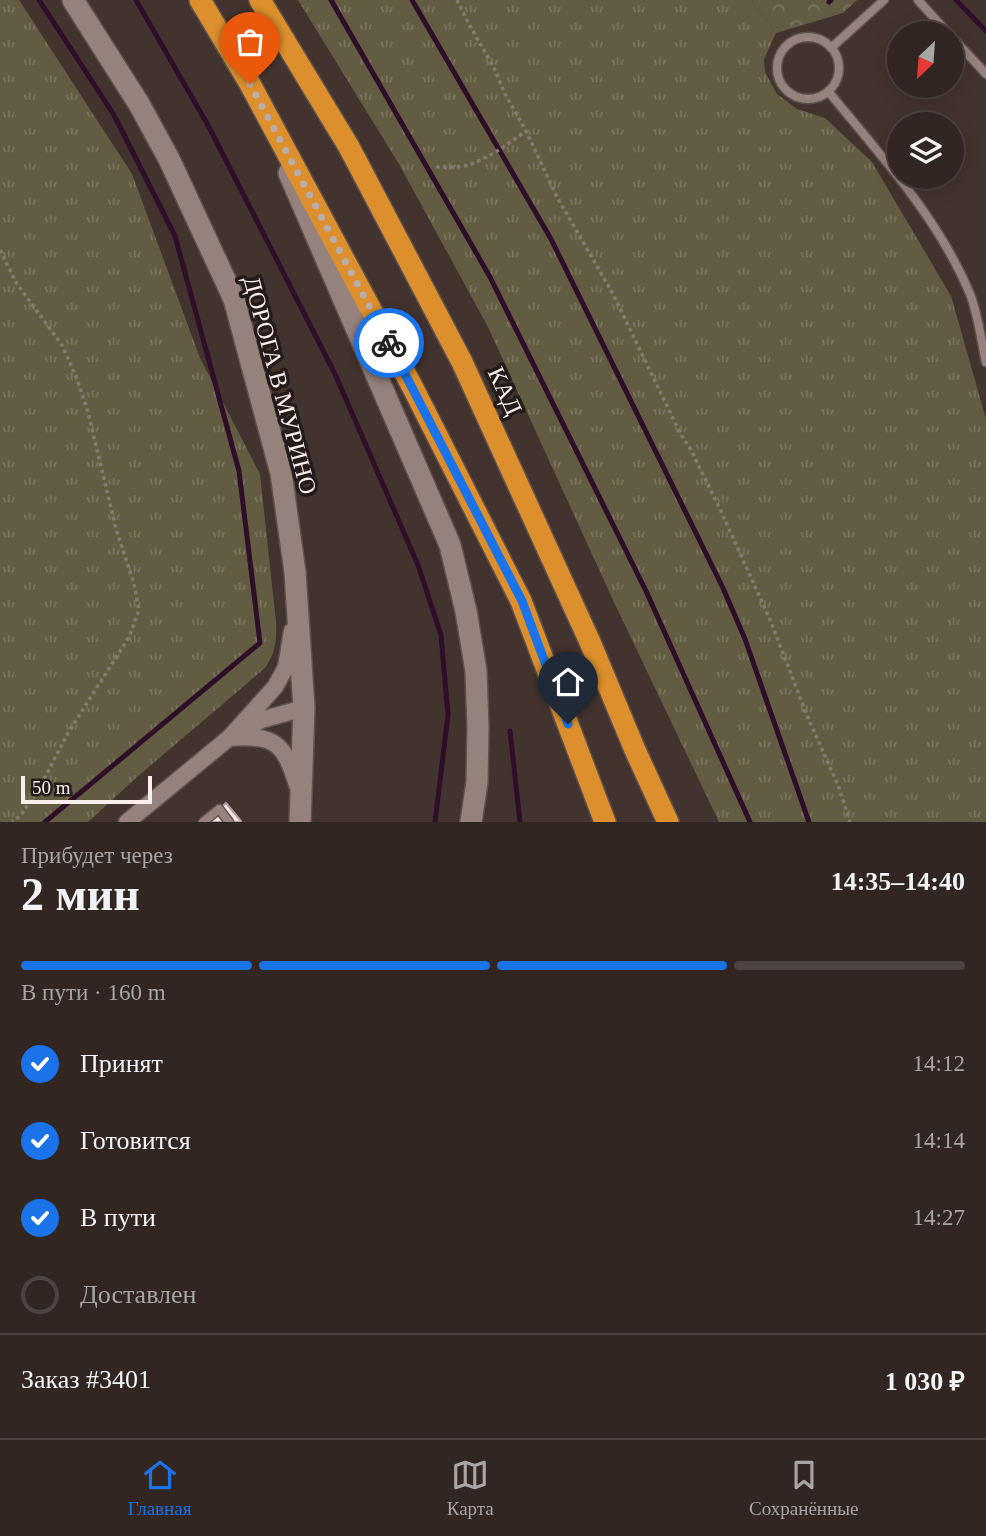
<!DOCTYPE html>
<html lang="ru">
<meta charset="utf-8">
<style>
body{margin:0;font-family:"Times New Roman",serif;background:#3d322f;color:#f1f3f6;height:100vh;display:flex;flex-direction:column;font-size:26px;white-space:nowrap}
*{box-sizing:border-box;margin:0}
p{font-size:23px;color:#a8a5a5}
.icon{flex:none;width:38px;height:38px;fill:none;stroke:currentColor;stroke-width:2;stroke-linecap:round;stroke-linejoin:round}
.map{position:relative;height:822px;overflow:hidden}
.drawer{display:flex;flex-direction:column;background:#322622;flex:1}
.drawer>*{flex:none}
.needle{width:46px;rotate:205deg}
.controls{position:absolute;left:887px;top:21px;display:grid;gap:14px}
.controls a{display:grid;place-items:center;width:77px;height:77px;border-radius:50%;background:#322622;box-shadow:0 4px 18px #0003,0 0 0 2px #4d4340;font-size:35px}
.scale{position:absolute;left:21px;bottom:18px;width:131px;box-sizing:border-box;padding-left:7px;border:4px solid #f9eeeb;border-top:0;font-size:19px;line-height:24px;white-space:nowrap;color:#f9eeeb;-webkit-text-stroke:5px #241c1a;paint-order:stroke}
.pin{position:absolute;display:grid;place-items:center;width:60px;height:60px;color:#fff;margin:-72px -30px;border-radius:50% 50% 50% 0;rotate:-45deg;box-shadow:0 0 7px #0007}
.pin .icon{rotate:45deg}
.courier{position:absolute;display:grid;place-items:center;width:70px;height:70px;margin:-35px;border:5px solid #1a73e8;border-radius:50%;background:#fff;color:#222;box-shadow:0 2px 9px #0007}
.summary em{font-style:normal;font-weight:600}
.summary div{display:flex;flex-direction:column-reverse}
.summary{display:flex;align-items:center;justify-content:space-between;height:119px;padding:0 21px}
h1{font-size:46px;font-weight:600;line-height:52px}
.bar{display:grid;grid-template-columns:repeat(4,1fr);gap:10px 7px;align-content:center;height:84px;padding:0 21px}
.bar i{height:9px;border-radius:5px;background:#4d4340}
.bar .current{background:#1a73e8}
.bar p{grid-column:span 4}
.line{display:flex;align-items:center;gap:18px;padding:0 21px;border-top:2px solid #4d4340}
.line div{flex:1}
ol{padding:0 21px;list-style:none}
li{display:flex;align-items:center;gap:21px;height:77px}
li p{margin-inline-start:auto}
li .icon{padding:7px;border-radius:50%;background:#1a73e8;color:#fff;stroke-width:4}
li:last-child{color:#a8a5a5}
li i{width:38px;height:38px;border:4px solid #4d4340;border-radius:50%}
.tabs{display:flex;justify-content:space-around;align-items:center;height:98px;border-top:2px solid #4d4340;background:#322622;font-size:19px;color:#a8a5a5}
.tabs a{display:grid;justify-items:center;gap:4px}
.tabs .current{color:#1a73e8}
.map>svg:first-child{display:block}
.grass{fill:url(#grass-tufts)}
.forest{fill:url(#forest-crowns)}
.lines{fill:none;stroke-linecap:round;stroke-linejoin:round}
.stream{stroke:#2f0e2a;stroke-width:5}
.building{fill:#f8e2e6;stroke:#ae9ea1;stroke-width:2}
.lane-casing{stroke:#5f514d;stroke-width:11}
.street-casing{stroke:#5f514d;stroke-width:19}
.secondary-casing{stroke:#5f514d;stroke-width:24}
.highway-casing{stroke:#5f514d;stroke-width:24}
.path{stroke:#877974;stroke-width:3.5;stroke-dasharray:3.5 3.5;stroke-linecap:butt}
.lane{stroke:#96827d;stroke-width:8}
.street{stroke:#96827d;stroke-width:16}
.secondary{stroke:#96827d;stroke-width:21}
.highway{stroke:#dc8f2c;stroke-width:21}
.done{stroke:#b9ada9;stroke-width:7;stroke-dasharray:0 12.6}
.route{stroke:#1a73e8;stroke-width:9}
.labels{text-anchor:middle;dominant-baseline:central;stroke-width:7;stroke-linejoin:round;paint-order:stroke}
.street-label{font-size:24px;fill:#f9eeeb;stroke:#241c1a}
</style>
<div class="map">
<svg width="986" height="822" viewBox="0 0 986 822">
<defs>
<pattern id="grass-tufts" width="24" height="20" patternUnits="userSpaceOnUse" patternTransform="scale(1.75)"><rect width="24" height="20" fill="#625d42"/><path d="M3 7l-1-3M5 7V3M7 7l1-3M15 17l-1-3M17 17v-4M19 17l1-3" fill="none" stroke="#79755d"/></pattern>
<pattern id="forest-crowns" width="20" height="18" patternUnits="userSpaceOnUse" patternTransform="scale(1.75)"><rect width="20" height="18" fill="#625d42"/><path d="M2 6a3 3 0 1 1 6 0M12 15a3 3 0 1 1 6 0" fill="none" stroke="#79755d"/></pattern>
</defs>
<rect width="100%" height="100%" fill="#43332e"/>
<!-- grass -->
<path class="grass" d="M0,0H19L132,174L200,358L260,474L276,622C277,640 275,654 265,668L137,777L88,822H0Z
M298,0H753L752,2L776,33L764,59L765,72L777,94L797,109L825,118L872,162L951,296L986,419V822H719L613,600L488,327L399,164Z"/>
<!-- forest -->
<path class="forest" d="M753,0H857L843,13L776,33L752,2Z"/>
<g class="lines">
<!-- stream -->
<path class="stream" d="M39,0L114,115L175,236L239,471L260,643L45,822
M136,0L209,127L335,374L418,565L441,635L448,715L435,822
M331,0L490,277L646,591L750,822
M412,0L551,239L723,588L745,639L809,822
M956,0L986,31
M829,2L831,0
M510,731L520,822"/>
</g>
<!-- building -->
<path class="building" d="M226,803L241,821L240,822H204Z"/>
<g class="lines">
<!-- lane casing -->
<g class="lane-casing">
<path id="lane" d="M918,0L948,33
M952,37L986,74
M777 68a31 31 0 1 1 62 0a31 31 0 1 1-62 0Z
M831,48L884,0
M828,91C880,155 938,217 970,294C978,314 981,340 986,362
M203,822L219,809L229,822"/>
</g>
<!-- street casing -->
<g class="street-casing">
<path id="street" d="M241,732L261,720L304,708
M229,738C275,734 284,743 297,785
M127,822L229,738L275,687L286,667L292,631"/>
</g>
<!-- secondary casing -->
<g class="secondary-casing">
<path id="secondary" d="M73,0L139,104L169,159L234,299L281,473L295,572L304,708L300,822
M289,173L450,545L466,611L476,671L478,728L477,782L471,822"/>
</g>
<!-- highway casing -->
<g class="highway-casing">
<path id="highway" d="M200,0L250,84L413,388L521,601L605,822
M260,0L349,147L462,362L590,642L635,750L668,822"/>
</g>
<!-- path -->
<path class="path" d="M457,0L470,26L494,68L505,94L526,131L557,197L613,294L680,433L691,450L720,509L771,622L808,718L838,785L850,822
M436,167C448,167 460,168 471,164C491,157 509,143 526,131
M0,250L17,284L62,345L77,379L88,412L116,529L134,584L139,610L129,637L68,733L41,785L21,815L12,822"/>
<!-- lane -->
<use href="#lane" class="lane"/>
<!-- street -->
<use href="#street" class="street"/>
<!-- secondary -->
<use href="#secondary" class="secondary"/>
<!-- highway -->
<use href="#highway" class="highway"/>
</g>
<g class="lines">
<!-- done -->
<path class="done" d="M250,84L389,343"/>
<!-- route -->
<path class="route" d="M389,343L522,601L568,724"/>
</g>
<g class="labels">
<!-- street labels -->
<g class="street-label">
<text transform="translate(280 385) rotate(75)">ДОРОГА В МУРИНО</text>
<text transform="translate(505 391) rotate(65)">КАД</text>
</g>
</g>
</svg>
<div class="controls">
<a><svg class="needle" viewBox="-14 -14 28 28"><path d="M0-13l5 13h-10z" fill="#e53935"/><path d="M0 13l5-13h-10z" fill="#a8a5a5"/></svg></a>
<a><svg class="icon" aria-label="layers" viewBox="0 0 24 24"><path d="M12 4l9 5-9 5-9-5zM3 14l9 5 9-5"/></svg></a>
</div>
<div class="scale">50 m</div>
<div class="pin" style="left:250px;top:84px;background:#ea580c"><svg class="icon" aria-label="bag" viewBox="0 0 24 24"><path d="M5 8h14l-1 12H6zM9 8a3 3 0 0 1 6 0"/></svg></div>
<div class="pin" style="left:568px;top:724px;background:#1f2937"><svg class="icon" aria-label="home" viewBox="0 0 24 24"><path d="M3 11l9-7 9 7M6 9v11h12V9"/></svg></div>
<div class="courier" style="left:389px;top:343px"><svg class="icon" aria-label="bike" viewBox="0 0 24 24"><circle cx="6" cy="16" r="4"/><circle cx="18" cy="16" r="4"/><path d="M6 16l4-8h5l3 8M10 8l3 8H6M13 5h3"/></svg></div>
</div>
<section class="drawer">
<div class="summary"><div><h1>2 мин</h1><p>Прибудет через</p></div><em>14:35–14:40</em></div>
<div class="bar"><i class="current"></i><i class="current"></i><i class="current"></i><i></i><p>В пути · 160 m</p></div>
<ol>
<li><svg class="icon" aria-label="check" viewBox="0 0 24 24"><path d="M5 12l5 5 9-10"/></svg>Принят<p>14:12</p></li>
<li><svg class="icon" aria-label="check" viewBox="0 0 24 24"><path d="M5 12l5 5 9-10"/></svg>Готовится<p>14:14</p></li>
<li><svg class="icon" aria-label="check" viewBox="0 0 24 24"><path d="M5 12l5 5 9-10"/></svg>В пути<p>14:27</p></li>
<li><i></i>Доставлен</li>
</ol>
<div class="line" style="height:91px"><div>Заказ #3401</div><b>1 030 ₽</b></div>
</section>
<nav class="tabs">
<a class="current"><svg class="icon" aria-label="home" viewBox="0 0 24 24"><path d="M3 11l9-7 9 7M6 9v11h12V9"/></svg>Главная</a>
<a><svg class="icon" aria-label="map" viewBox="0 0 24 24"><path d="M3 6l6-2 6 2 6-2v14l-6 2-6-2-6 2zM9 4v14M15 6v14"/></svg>Карта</a>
<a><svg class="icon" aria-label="saved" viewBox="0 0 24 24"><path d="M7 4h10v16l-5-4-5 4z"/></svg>Сохранённые</a>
</nav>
